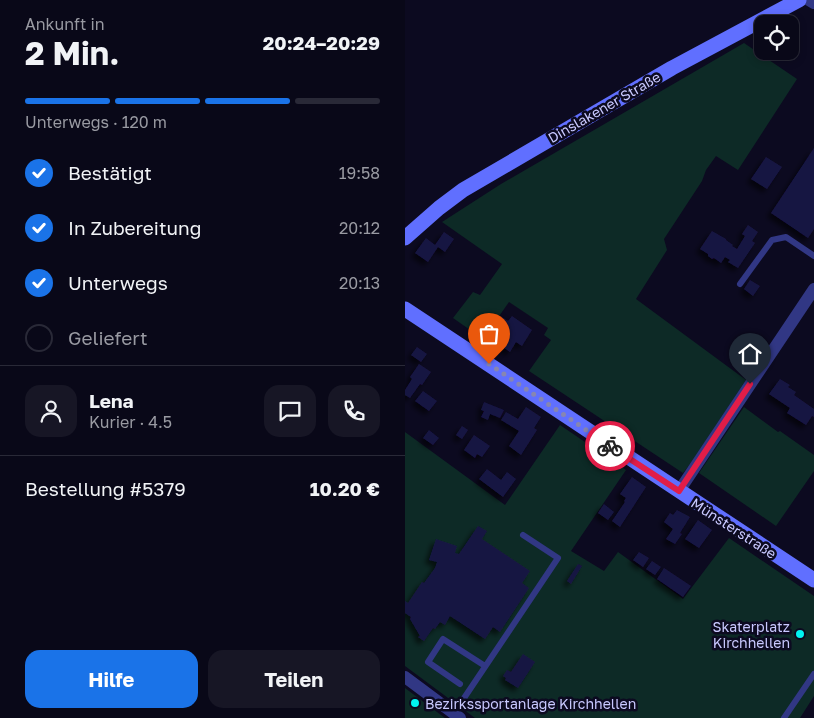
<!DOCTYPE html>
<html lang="de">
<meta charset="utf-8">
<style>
body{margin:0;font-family:"Golos Text",sans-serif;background:#171625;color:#f1f3f6;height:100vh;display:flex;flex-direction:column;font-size:19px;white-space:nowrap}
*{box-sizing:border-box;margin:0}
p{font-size:16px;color:#999aa2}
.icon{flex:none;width:28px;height:28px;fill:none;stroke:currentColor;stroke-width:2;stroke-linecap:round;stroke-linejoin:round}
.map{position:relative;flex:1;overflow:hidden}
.details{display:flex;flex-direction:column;background:#090818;width:405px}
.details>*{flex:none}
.fabs{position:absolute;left:349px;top:15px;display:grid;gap:10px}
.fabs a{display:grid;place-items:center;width:45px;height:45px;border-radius:10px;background:#090818;box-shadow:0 2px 8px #0003,0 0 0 1px #292937;font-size:25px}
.pin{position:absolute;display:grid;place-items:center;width:42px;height:42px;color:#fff;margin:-51px -21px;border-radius:50% 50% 50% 0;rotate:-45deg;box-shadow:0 0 5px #0007}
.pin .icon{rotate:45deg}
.courier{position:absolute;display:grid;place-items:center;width:50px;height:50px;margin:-25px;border:4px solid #e11d48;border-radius:50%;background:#fff;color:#222;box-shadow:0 1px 6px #0007}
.overview em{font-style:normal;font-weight:700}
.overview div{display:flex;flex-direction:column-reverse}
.overview{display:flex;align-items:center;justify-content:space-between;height:85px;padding:0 25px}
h1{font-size:32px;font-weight:700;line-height:38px}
.bar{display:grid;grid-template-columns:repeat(4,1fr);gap:8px 5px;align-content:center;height:60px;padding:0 25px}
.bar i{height:6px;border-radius:4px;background:#292937}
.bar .on{background:#1a73e8}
.bar p{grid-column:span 4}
.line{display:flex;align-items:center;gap:12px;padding:0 25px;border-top:1px solid #292937}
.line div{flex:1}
.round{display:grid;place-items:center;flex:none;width:52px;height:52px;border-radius:15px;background:#171625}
ol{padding:0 25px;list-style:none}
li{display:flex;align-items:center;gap:15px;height:55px}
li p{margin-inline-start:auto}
li .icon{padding:5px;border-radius:50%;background:#1a73e8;color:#fff;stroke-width:4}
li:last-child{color:#999aa2}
li i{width:28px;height:28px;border:2px solid #292937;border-radius:50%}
.action{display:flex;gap:10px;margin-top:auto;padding:10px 25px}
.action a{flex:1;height:58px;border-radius:15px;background:#1a73e8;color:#fff;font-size:20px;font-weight:700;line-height:58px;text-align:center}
.action a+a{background:#171625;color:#f1f3f6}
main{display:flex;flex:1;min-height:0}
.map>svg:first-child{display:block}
.green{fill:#0d2a26}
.building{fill:#191543;filter:url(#shadow)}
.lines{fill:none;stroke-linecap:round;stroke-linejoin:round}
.lane{stroke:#313784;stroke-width:6}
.street{stroke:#313784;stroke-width:12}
.secondary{stroke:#606fff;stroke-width:15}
.done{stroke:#8786b1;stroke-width:5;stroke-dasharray:0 9}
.route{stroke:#e11d48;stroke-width:6}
.poi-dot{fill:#00f4f1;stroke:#0c0a20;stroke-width:2}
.labels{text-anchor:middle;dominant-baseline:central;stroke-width:5;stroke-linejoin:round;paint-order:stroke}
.street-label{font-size:14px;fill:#c9c9ff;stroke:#0c0a20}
.poi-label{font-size:14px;fill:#c9c9ff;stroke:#0c0a20;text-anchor:end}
</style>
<main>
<section class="details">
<div class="overview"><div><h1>2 Min.</h1><p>Ankunft in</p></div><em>20:24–20:29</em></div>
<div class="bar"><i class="on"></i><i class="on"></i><i class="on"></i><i></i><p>Unterwegs · 120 m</p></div>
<ol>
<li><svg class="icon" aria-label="check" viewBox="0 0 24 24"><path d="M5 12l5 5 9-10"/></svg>Bestätigt<p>19:58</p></li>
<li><svg class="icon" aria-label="check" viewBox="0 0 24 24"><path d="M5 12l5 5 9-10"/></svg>In Zubereitung<p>20:12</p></li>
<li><svg class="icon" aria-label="check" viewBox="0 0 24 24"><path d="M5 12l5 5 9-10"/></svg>Unterwegs<p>20:13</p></li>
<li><i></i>Geliefert</li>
</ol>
<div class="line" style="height:90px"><a class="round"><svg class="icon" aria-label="person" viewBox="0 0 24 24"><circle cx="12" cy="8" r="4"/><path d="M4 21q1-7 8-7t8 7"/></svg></a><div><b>Lena</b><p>Kurier · 4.5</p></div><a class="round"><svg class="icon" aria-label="chat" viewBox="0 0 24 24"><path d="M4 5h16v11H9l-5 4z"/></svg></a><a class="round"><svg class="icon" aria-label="phone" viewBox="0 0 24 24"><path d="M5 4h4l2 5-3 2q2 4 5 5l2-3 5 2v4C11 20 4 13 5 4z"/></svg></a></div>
<div class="line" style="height:65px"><div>Bestellung #5379</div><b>10.20 €</b></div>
<div class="action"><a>Hilfe</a><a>Teilen</a></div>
</section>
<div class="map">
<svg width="409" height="718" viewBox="0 0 409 718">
<defs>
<filter id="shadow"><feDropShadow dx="-4" dy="4" stdDeviation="2.5" flood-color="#0009"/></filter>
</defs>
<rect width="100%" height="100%" fill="#0c0a20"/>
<!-- green -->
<path class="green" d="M339,43L392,79L333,170L311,156L301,170L297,181L259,239L262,250L231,299L341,380L286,463L278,473L124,371L146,340L139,335L143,328L104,302L78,339L48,318L68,292L75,295L97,264L37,222L96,184Z
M339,407L373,432L375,431L409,455V471L371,526L294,473Z
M155,425L221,470L166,551L199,571L213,552L278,599L324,538L409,596V696L395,718H70L0,666V432L100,505Z
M0,688L40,718H0Z"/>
<!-- building -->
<path class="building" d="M409,148V229L403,238L366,213Z
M361,157L377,167L362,189L346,179Z
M343,225L353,232L347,241L350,243L333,268L323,262L325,260L320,257L316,263L309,258L307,259L303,256V254L295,249L307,231L321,239V240L328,245L327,246L332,249L340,236L337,234Z
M39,232L49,239L40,252L33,247L23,262L10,253L21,238L30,245Z
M345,280L355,286L348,296L339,289Z
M107,316L127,330L117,346L111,342L105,352L92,343L98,333L90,328L97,317L103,321Z
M12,347L22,354L16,362L6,355Z
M14,364L26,372L17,385L15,384L5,398L0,395V390L7,379L5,377Z
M375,379L385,385L383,387L391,392L389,395L409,409V417L407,416L401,425L382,413L385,408L364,394Z
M18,391L32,401L24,411L10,401Z
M79,402L99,410L95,418L85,414L83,420L76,417L79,411L76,410Z
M121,407L136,417L129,428L132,430L116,455L104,446L114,431L96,420L101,412L113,419Z
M57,426L63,430L57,439L51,435Z
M24,430L34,438L28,445L18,438Z
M69,435L85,446L77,457L72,454L70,458L59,450Z
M82,469L96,480L102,472L111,479L98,497L74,479Z
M227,477L241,487L215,527L207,521L220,502L219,501L221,498L215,494Z
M199,504L209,512L203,520L193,513Z
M272,510L285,517L275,533L277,534L270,544L261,539L268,529L259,522L265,513L268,515Z
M293,520L307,530L294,548L280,539Z
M73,526L82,531L77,539L125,571L117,583L124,588L95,632L88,627L80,639L45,616L40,625L35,622L30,629L28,628L19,641L13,637L15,636L5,619L6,617L0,613V601L3,603L17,582L19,583L30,568L32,562L24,560L31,539L52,546L50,553L54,554Z
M234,552L244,558L238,567L228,560Z
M247,561L256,567L250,575L241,569Z
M173,564L177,566L166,584L162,581Z
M259,568L286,586L278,597L252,579Z
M118,654L130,662L113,688L100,680L101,678L98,676L102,670L106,672Z"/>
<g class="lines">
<!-- lane -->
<path class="lane" d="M335,284L367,240L381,237L409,256
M55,684L23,662L38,639L80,666
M49,713L153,558L118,535
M379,718L409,674"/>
<!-- street -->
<path class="street" d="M404,0L409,3
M274,491L409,289
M0,677L55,718"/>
<!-- secondary -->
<path class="secondary" d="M0,238L34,208L58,190L267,68L394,0
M0,309L409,580"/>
</g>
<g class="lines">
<!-- done -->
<path class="done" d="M84,364L205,446"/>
<!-- route -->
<path class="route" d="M205,446L274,491L345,384"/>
</g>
<!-- markers -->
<g class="poi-dot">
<circle cx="395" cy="634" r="5"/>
<circle cx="10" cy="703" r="5"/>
</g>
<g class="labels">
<!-- street labels -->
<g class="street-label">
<text transform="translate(199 107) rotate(-30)">Dinslakener Straße</text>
<text transform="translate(329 528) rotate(33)">Münsterstraße</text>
</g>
<!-- poi labels -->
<g class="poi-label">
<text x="385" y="626">Skaterplatz<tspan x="385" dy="16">Kirchhellen</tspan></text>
<text x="20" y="703" text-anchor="start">Bezirkssportanlage Kirchhellen</text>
</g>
</g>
</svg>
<div class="fabs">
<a><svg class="icon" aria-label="locate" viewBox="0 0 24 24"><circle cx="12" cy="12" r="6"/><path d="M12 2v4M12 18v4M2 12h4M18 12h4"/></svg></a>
</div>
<div class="pin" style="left:84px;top:364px;background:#ea580c"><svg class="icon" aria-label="bag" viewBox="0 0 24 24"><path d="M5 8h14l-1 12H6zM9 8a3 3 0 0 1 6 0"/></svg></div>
<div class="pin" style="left:345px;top:384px;background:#1f2937"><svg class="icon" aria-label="home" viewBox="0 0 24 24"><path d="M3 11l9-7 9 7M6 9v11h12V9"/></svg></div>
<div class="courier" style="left:205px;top:446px"><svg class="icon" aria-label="bike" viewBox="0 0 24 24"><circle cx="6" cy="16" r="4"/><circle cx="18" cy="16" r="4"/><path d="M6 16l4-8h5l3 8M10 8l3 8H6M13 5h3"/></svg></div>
</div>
</main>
